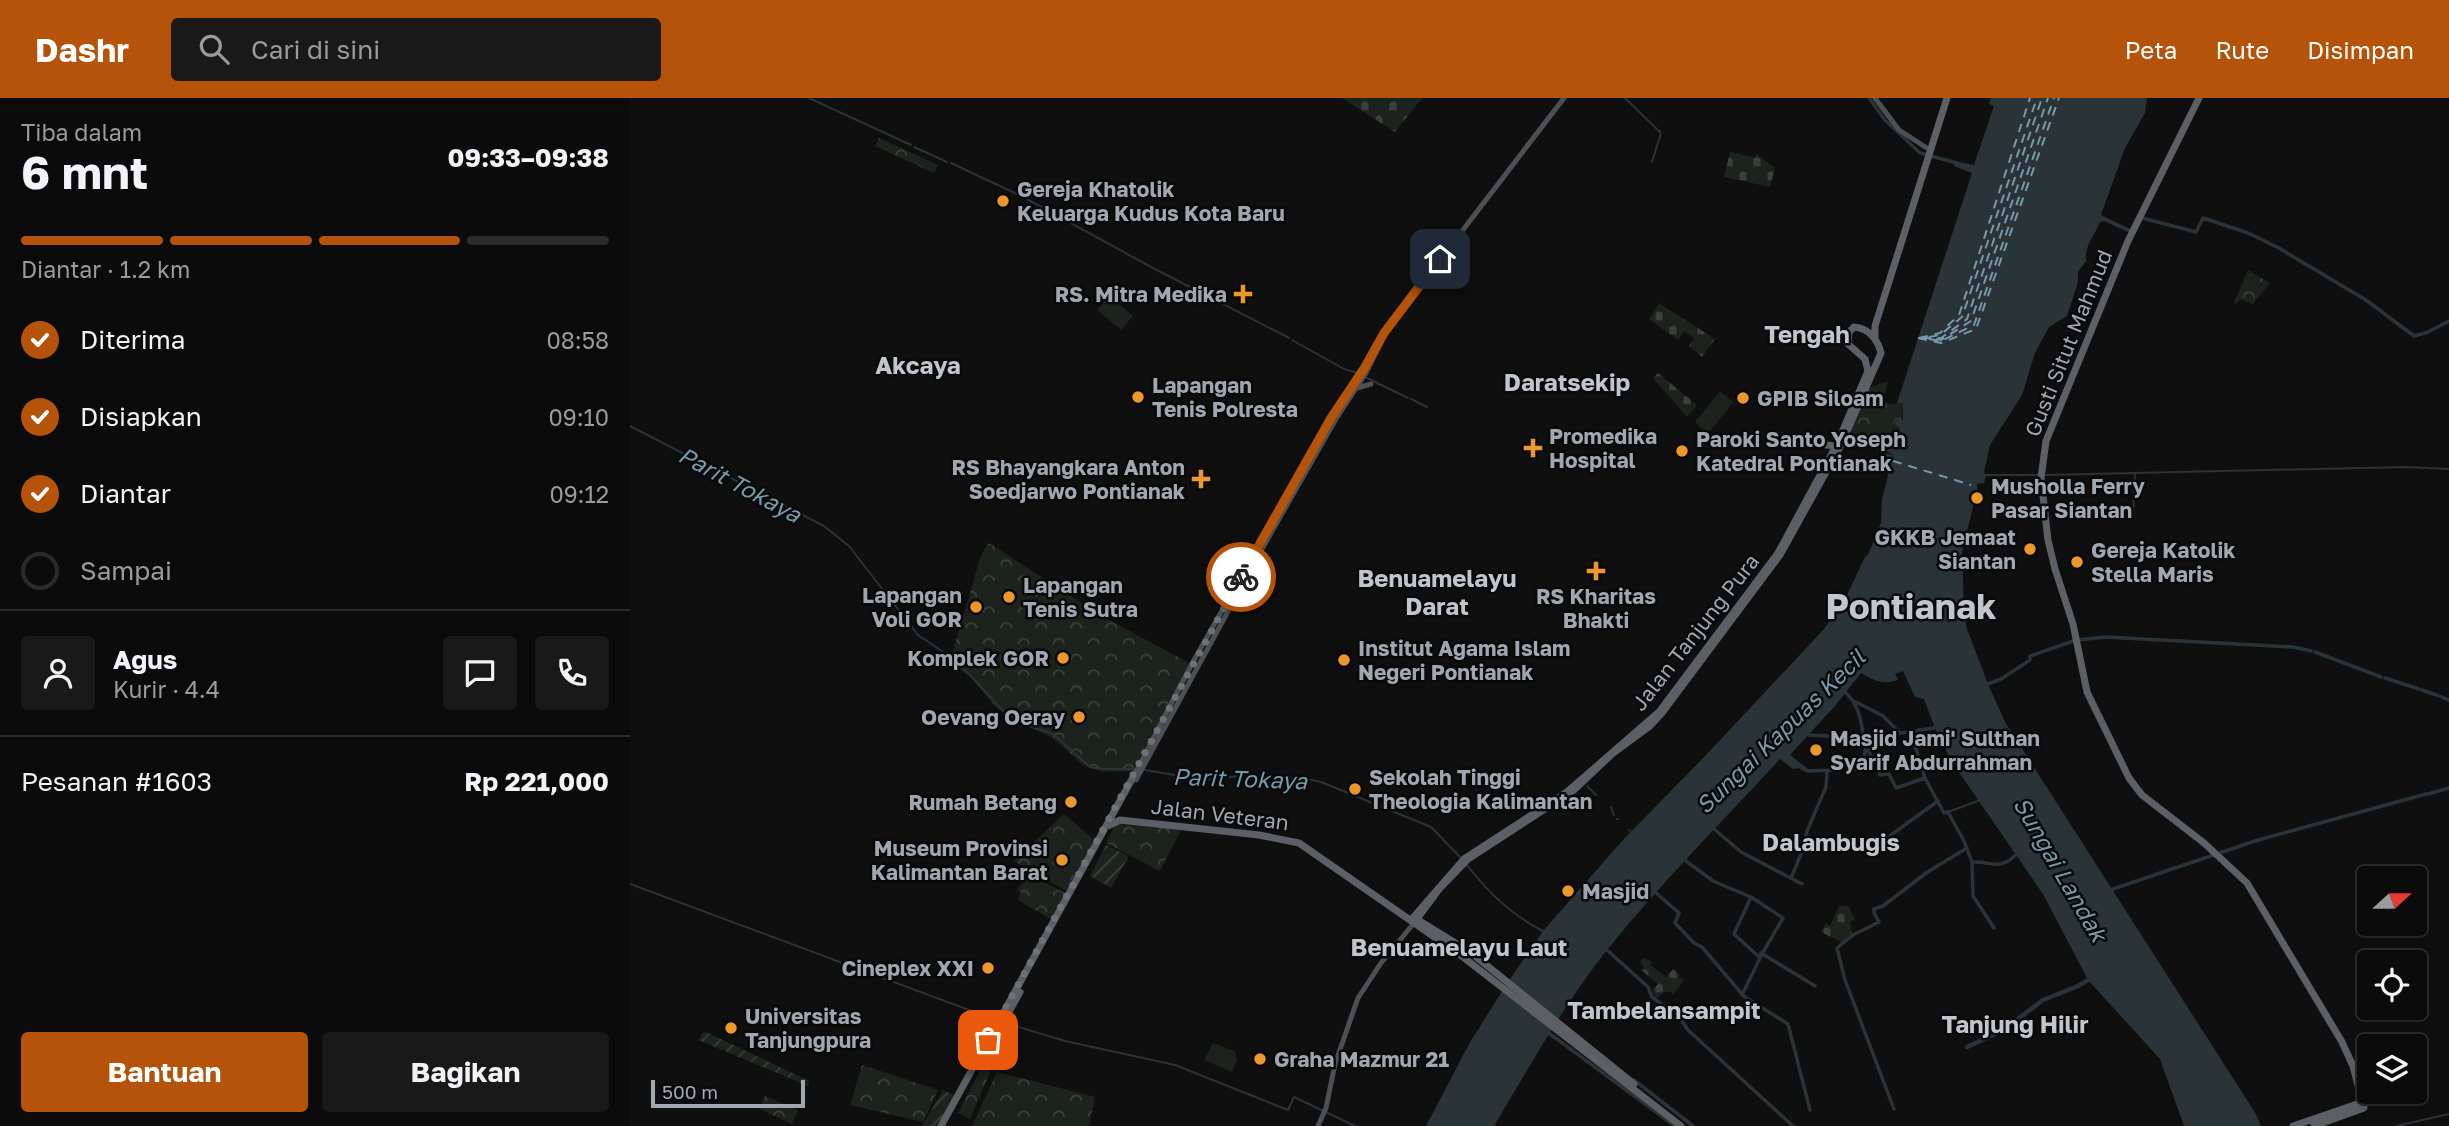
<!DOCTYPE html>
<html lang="id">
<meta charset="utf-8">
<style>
body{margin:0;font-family:"Golos Text",sans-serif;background:#19191a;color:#f1f3f6;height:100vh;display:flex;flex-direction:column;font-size:26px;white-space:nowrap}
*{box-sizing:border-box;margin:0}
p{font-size:23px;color:#9a9b9d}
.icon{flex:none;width:38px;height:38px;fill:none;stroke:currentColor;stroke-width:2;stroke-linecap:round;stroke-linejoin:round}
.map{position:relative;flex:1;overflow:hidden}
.drawer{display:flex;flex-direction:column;background:#0b0b0c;width:630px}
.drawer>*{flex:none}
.needle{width:46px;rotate:69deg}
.tools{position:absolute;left:1727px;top:768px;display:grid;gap:14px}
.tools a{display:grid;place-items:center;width:70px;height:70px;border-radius:7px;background:#0b0b0c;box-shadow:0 4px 10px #0003,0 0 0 2px #2b2b2d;font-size:35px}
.scale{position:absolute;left:21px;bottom:18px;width:154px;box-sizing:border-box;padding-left:7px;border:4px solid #a0a7b1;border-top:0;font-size:19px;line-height:24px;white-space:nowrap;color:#a0a7b1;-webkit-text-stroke:5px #0a0a0b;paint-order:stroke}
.pin{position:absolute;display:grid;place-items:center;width:60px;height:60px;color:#fff;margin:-30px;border-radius:14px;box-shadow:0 4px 10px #0006}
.courier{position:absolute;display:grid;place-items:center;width:70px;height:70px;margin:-35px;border:5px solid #b45309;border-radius:50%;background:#fff;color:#222;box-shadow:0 2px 9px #0007}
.overview em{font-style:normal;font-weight:700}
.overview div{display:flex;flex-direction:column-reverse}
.overview{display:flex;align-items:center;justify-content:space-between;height:119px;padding:0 21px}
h1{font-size:46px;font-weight:700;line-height:52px}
.bar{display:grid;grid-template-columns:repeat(4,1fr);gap:10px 7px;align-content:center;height:84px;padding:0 21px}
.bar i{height:9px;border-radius:5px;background:#2b2b2d}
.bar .current{background:#b45309}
.bar p{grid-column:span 4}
.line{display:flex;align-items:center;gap:18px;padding:0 21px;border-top:2px solid #2b2b2d}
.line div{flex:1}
.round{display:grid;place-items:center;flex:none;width:74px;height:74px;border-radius:7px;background:#19191a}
ol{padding:0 21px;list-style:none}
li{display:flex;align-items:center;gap:21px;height:77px}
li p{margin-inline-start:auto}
li .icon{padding:7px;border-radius:50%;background:#b45309;color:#fff;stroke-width:4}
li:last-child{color:#9a9b9d}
li i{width:38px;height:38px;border:4px solid #2b2b2d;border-radius:50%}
.button{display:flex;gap:14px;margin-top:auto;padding:14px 21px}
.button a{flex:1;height:80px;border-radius:7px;background:#b45309;color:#fff;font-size:28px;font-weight:700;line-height:80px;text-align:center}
.button a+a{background:#19191a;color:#f1f3f6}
header{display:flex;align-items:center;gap:42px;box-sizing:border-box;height:98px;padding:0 35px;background:#b45309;color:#fff}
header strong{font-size:33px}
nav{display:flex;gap:38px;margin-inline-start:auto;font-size:24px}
.search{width:490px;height:63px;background:#19191a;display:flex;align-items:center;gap:18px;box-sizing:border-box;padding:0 24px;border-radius:7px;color:#9a9b9d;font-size:26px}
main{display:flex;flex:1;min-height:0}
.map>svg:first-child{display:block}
.grass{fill:#1c231c}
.cemetery{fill:url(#cemetery-stones)}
.park{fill:url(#park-crowns)}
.garden{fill:url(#garden-furrows)}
.water{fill:#293338}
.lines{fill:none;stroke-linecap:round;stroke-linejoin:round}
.stream{stroke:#293338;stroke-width:2}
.canal{stroke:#293338;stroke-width:3.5}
.river{stroke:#293338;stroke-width:4.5}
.ferry{stroke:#7799ac;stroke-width:2;stroke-dasharray:9 7;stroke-linecap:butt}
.major{stroke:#4c4f54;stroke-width:5}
.highway{stroke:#5c6066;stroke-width:7}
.done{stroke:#6d7279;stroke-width:7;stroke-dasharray:0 12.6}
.route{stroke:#b45309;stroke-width:9}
.poi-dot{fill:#ec972b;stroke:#0a0a0b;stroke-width:2.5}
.labels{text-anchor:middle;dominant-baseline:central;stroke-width:5;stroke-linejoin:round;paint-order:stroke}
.poi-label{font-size:21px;font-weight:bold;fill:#a0a7b1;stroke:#0a0a0b;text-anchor:start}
.street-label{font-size:21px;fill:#a0a7b1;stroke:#0a0a0b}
.water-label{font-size:23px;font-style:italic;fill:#7799ac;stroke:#0a0a0b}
.quarter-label{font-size:24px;font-weight:bold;fill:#c1c6cd;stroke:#0a0a0b}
.town-label{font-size:35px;font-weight:bold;fill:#c1c6cd;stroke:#0a0a0b}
</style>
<header>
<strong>Dashr</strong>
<div class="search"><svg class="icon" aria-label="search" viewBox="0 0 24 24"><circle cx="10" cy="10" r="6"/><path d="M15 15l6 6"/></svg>Cari di sini</div>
<nav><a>Peta</a><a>Rute</a><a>Disimpan</a></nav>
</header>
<main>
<section class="drawer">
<div class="overview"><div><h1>6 mnt</h1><p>Tiba dalam</p></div><em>09:33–09:38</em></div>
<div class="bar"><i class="current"></i><i class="current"></i><i class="current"></i><i></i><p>Diantar · 1.2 km</p></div>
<ol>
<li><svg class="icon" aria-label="check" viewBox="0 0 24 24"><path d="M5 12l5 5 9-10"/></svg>Diterima<p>08:58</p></li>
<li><svg class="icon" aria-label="check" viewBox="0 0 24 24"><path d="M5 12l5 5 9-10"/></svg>Disiapkan<p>09:10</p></li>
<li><svg class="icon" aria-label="check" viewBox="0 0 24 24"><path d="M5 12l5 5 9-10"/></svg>Diantar<p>09:12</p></li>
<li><i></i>Sampai</li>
</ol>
<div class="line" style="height:126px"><a class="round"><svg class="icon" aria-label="person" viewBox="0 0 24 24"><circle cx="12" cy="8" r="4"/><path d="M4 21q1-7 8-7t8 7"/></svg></a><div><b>Agus</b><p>Kurir · 4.4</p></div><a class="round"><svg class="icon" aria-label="chat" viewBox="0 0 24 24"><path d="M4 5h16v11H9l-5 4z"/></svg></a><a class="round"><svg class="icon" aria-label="phone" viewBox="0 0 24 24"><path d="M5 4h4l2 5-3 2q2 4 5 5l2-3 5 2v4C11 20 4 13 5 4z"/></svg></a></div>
<div class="line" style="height:91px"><div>Pesanan #1603</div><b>Rp 221,000</b></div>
<div class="button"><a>Bantuan</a><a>Bagikan</a></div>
</section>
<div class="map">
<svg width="1819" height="1028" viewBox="0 0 1819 1028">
<defs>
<pattern id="cemetery-stones" width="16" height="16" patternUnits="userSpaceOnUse" patternTransform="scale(1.75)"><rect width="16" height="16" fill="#1c231c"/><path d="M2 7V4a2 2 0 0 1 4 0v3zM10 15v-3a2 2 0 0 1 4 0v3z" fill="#3a403b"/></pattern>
<pattern id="park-crowns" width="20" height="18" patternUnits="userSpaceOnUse" patternTransform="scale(1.75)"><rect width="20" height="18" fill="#1c231c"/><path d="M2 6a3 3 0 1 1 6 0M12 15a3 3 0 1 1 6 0" fill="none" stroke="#3a403b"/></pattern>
<pattern id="garden-furrows" width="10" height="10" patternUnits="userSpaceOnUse" patternTransform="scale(1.75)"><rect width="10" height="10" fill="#1c231c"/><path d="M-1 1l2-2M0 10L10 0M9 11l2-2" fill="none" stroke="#3a403b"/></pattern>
</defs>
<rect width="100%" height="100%" fill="#0f0f10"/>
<!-- grass -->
<path class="grass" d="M479,198L503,218L491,232L467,212Z
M1090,293L1103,304L1078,336L1065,324Z
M583,945L605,953L607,962L602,974L574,962Z"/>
<!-- cemetery -->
<path class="cemetery" d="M712,0H792L765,34Z
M1100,54L1124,59L1127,56L1145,70L1140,89L1094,79Z
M1029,205L1085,241L1072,259L1059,248L1064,240L1054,233L1048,242L1019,221Z
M1028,275L1067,307L1057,319L1023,280Z
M1209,808H1219L1225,822L1220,823L1222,836L1213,845L1191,834L1196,825L1200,828Z
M1014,860L1022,864L1020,867L1036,879L1043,871L1050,877L1049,879L1054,882L1043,897L1042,894H1034L1027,900L1021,893L1028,886L1011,872L1014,869L1010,864Z"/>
<!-- park -->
<path class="park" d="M249,40L308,67L304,75L245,48Z
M1618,172L1640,185L1623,206L1610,201L1606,206L1604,205Z
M1258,283L1253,303L1260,306L1273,305L1272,322L1268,320L1264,323L1265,328L1270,329L1259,345L1256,354L1236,349L1235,352L1215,345L1238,290Z
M359,445L468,516L561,566L502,673L473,674L453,667L423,640L381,621L365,608L341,580L321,564L325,557L323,553L351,457Z
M434,716L462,740L463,745L436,793L384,763Z
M487,724L552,730L530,773L476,745Z
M401,777L435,795L422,822L388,802L391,794L387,791Z
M232,967L308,992L293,1024L220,1007Z
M352,969L361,972L340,1021L328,1015Z
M367,974L465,999L459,1028H342Z
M135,998L168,1012L162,1026L129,1011Z"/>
<!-- garden -->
<path class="garden" d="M476,747L497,757L498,760L481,790L460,778Z
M74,933L179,983L178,988L68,942Z
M313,992L324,997L307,1028H292Z"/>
<!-- water -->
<path class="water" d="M1361,0H1517L1515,15L1495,50L1471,117L1500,131L1502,136L1474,123L1470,124C1465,137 1454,148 1456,163L1448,174V184L1437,218L1419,229L1405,255L1392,297L1360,347L1354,374L1356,378L1354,385L1347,386L1348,397H1346L1332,453L1334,515L1337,531L1358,586L1375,624L1626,1016L1631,1028H1554L1530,961L1458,882L1413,796L1322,664L1305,630L1294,601L1285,599L1273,573L1265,576L1268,582C1252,587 1245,583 1231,575L1205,608L1160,657L1178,671L1176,674L1168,670L1163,671L1150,661C1092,724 1031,785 977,852C934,906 900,968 864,1028H796L839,946L876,887L913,833L992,743L1077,656L1194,531L1215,501L1235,459L1238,457L1251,425L1252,401L1258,378L1255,363L1252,361L1254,355L1264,357L1256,353L1259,345L1270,330L1265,327V323L1268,320L1273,322V305H1267L1342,75L1324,68L1325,63L1344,67L1364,8L1359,6Z"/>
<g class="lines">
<!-- stream -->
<path class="stream" d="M179,0L281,47
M995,0L1031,35L1022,64
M284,49L317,64
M321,65L387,96
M393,99L523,170L659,240
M662,242L714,271L728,275
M735,279L778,300
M781,301L797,309
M0,328L194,428L219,448L288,537L319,558L341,578L374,614L402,629L423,636L460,669L471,671H506
M1355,377H1409
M1416,377L1776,369L1819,371
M1503,417L1505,376
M515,672L574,682L618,677L650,682L667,679L691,684L801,729L830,759
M957,688L966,697
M981,709L984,717
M1318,714L1348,703
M987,721H988
M999,732L1000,733
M836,766C858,794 881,817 913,833
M0,786L366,922
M372,924L435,943L545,967L658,1012L664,999L725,1028
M1766,1028L1819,1016"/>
<!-- canal -->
<path class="canal" d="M1239,0L1255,22L1290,55L1327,65
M1512,120L1566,134L1573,120L1618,135L1647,149L1736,202L1784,238L1798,234L1819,223
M1685,554L1751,579
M1755,580L1789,591
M1358,586L1371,581L1400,562V558L1446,542L1476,539L1663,549L1681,553
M1792,592L1806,597
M1216,595C1230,608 1231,624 1234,641C1237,653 1246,665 1250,677L1259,676L1266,690L1295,680
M1809,598L1819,602
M1226,604L1253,618L1270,635L1304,630
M1281,635L1295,680L1314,715L1318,714L1334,743L1342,764L1343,798L1364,830
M1179,637L1234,640
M1235,642L1259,639L1269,634
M1232,671L1247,670
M1177,673L1232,671L1236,649
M1798,696L1819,690
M1084,731L1111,754L1172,786
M1254,742L1308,703
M1056,763L1083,783L1121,799L1104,836L1129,859L1131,855L1185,888
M1342,764C1363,763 1368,774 1387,756
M1161,780L1174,749L1177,733L1196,689L1197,674
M1480,792L1628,742L1796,696
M1026,795L1049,815L1045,825L1064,845L1072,849L1112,896
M1121,799L1153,820L1132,856L1112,897L1158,926L1180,1012
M977,852L1018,889L1022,899L1050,920L1058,932L1163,1028
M920,936L1045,1028
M1004,982L1063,1028
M1264,1011L1215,882L1207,850L1223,837L1249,824L1244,815V811L1253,808L1296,775L1337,750"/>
<!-- river -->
<path class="river" d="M1337,949L1372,933L1413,902L1448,888L1458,882"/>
<!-- ferry -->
<path class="ferry" d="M1299,239L1310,237L1332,219L1407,0
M1288,240L1311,245L1346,231L1429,0
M1289,240L1310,235L1329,217L1400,0
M1292,240H1311L1337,221L1412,0
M1299,241L1311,243L1344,227L1424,0
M1306,241L1311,242L1341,223L1418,0
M1263,363L1341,387"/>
<!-- major -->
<path class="major" d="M1245,0L1269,32L1300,52
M727,290L741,286
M502,681L564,562L695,331L736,268
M506,682L637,442L706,321L736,275L750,247L754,235L934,0
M688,1028L696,1010L705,966L728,900L751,865L784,825"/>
<!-- highway -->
<path class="highway" d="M1569,0L1498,143L1416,343L1411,380L1418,442L1425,471L1443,526L1457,594L1499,680L1512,697L1574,745L1617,785L1712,944L1723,968L1734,1010L1684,1028
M1245,241V228L1317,0
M1189,346L1205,348
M480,727L490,722L629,737L669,745L829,856L1051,1028
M781,822L834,761L937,694L1029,614L1148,455L1207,346L1238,273L1235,261L1218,246L1219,234L1224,229C1239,230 1248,242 1251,255L1211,347L1150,457L1032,615L1020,628L982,656L944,692L838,761L810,790L784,825
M788,822L840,854L1004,986
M375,921L390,894
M311,1028L502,681
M1663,1028L1733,1004"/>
</g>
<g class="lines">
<!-- done -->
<path class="done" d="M358,942L611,479"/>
<!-- route -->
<path class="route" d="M611,479L701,320L735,269L754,235L810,161"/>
</g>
<!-- markers -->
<g class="poi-dot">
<circle cx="373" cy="103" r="7"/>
<path d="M609.5 185.5h7v7h7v7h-7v7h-7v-7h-7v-7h7z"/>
<circle cx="508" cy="299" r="7"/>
<circle cx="1113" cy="300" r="7"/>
<path d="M899.5 339.5h7v7h7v7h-7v7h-7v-7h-7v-7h7z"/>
<circle cx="1052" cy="353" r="7"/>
<path d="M567.5 370.5h7v7h7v7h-7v7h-7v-7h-7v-7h7z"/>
<circle cx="1347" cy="400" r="7"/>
<circle cx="1400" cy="451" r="7"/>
<circle cx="1447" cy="464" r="7"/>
<path d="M962.5 462.5h7v7h7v7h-7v7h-7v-7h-7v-7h7z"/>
<circle cx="379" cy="499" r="7"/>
<circle cx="346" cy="509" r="7"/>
<circle cx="433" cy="560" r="7"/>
<circle cx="714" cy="562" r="7"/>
<circle cx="449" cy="619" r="7"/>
<circle cx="1186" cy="652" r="7"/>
<circle cx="725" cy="691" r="7"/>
<circle cx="441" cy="704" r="7"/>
<circle cx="432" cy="762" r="7"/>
<circle cx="938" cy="793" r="7"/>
<circle cx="358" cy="870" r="7"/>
<circle cx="101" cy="930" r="7"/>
<circle cx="630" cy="961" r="7"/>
</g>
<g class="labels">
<!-- poi labels -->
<g class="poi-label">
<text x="387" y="91">Gereja Khatolik<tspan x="387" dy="24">Keluarga Kudus Kota Baru</tspan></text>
<text x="597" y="196" text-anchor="end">RS. Mitra Medika</text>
<text x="522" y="287">Lapangan<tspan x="522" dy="24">Tenis Polresta</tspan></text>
<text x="1127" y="300">GPIB Siloam</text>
<text x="919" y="338">Promedika<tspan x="919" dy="24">Hospital</tspan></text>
<text x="1066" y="341">Paroki Santo Yoseph<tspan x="1066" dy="24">Katedral Pontianak</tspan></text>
<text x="555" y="369" text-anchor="end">RS Bhayangkara Anton<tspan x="555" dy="24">Soedjarwo Pontianak</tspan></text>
<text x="1361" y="388">Musholla Ferry<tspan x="1361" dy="24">Pasar Siantan</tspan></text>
<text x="1386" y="439" text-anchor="end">GKKB Jemaat<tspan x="1386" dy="24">Siantan</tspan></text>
<text x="1461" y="452">Gereja Katolik<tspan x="1461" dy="24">Stella Maris</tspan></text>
<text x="393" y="487">Lapangan<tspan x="393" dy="24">Tenis Sutra</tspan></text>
<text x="332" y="497" text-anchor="end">Lapangan<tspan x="332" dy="24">Voli GOR</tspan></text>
<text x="966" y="498" text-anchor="middle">RS Kharitas<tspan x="966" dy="24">Bhakti</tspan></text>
<text x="728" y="550">Institut Agama Islam<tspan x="728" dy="24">Negeri Pontianak</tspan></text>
<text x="419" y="560" text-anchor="end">Komplek GOR</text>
<text x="435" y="619" text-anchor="end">Oevang Oeray</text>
<text x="1200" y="640">Masjid Jami' Sulthan<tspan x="1200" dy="24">Syarif Abdurrahman</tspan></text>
<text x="739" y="679">Sekolah Tinggi<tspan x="739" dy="24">Theologia Kalimantan</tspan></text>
<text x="427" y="704" text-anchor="end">Rumah Betang</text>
<text x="418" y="750" text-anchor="end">Museum Provinsi<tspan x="418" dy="24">Kalimantan Barat</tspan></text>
<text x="952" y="793">Masjid</text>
<text x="344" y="870" text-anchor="end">Cineplex XXI</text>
<text x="115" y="918">Universitas<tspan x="115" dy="24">Tanjungpura</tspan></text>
<text x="644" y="961">Graha Mazmur 21</text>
</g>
<!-- street labels -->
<g class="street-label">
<text transform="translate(1438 245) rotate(-68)">Gusti Situt Mahmud</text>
<text transform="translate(1065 534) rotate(-52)">Jalan Tanjung Pura</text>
<text transform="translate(590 716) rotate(7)">Jalan Veteran</text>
</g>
<!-- water labels -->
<g class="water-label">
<text transform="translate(110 386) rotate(28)">Parit Tokaya</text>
<text transform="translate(1150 633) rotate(-44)">Sungai Kapuas Kecil</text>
<text transform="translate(610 680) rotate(2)">Parit Tokaya</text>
<text transform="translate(1431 771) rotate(60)">Sungai Landak</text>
</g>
<!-- quarter labels -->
<g class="quarter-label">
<text x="1177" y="235">Tengah</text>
<text x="288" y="266">Akcaya</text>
<text x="937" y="283">Daratsekip</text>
<text x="807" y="479">Benuamelayu<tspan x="807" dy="28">Darat</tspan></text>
<text x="1201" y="743">Dalambugis</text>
<text x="829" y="848">Benuamelayu Laut</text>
<text x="1034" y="911">Tambelansampit</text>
<text x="1385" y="925">Tanjung Hilir</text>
</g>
<!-- town labels -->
<g class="town-label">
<text x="1281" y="508">Pontianak</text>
</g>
</g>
</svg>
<div class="tools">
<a><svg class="needle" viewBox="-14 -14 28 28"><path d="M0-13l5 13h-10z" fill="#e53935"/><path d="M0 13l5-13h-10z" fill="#9a9b9d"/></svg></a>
<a><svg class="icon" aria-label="locate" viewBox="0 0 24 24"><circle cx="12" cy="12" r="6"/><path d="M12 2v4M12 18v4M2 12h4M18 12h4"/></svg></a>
<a><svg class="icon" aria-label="layers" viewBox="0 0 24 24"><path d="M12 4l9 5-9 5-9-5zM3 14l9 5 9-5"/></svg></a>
</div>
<div class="scale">500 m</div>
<div class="pin" style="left:358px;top:942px;background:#ea580c"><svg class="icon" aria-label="bag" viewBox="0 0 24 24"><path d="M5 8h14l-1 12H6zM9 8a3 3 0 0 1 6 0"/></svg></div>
<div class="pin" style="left:810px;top:161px;background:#1f2937"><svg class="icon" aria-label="home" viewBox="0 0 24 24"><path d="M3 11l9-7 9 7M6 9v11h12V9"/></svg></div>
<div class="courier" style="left:611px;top:479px"><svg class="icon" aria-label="bike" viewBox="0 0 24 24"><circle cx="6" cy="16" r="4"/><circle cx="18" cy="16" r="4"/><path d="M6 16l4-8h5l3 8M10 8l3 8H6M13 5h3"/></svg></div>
</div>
</main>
